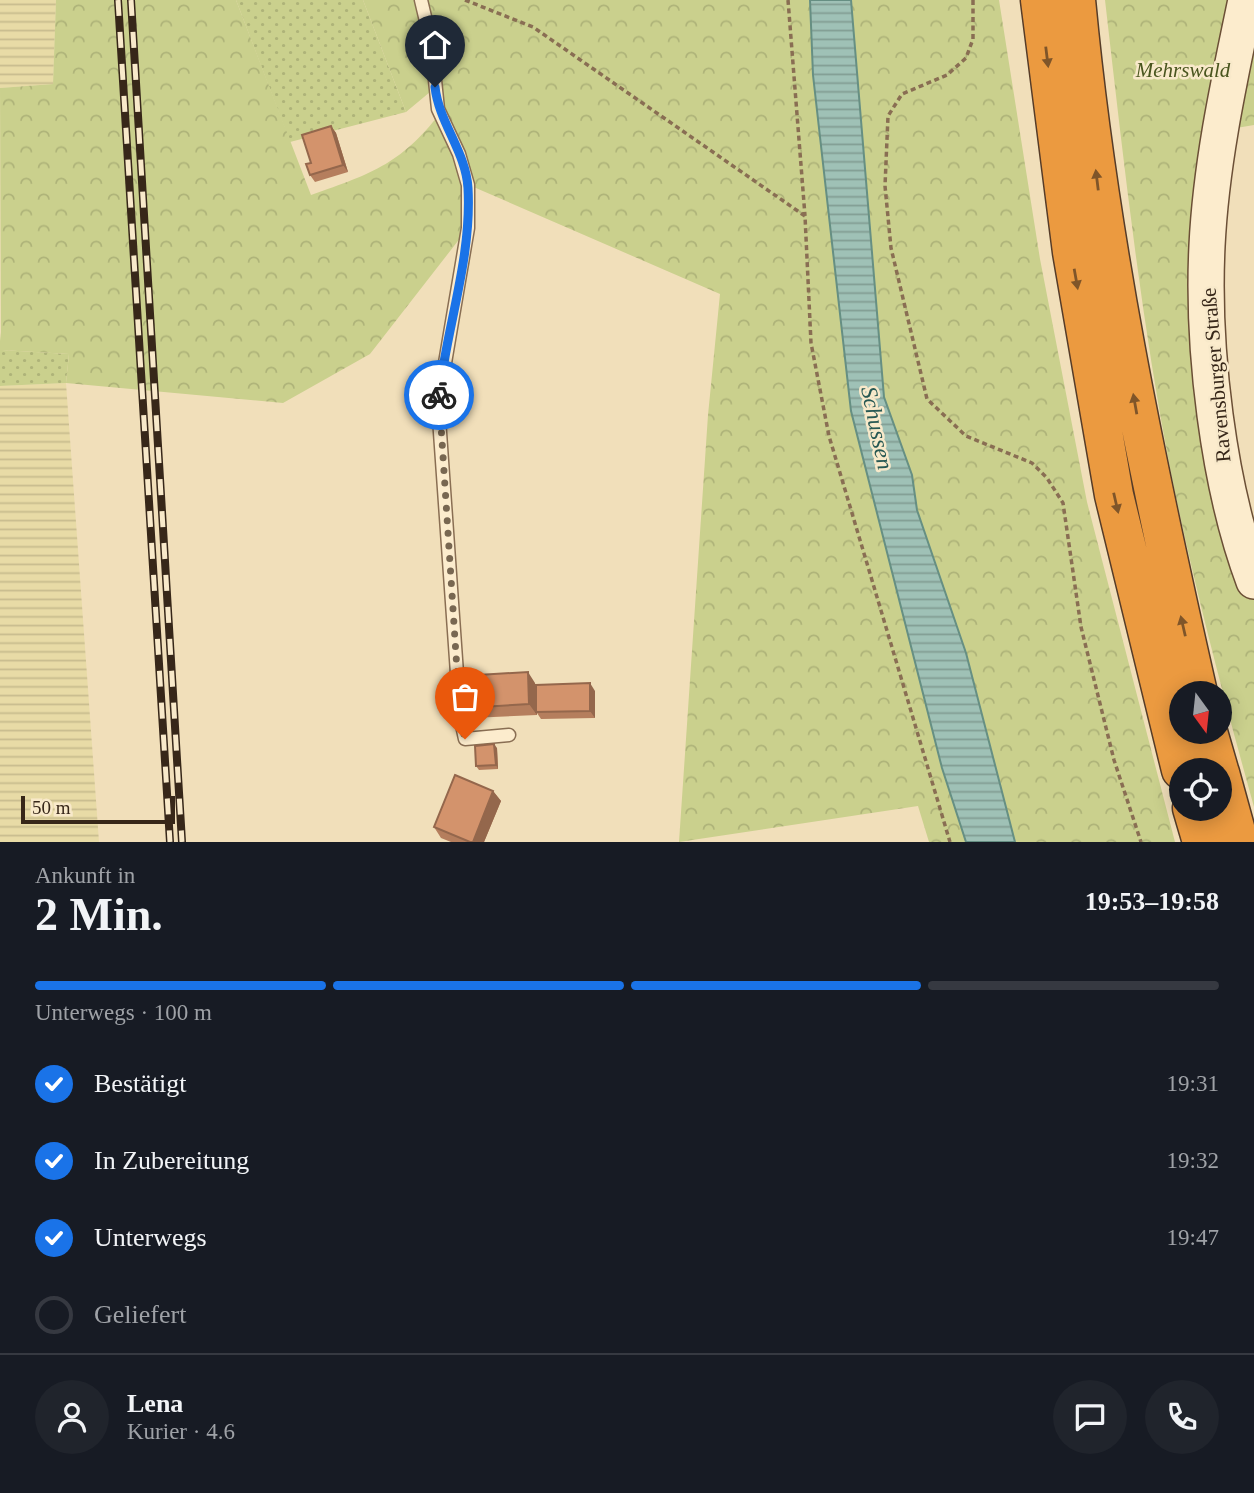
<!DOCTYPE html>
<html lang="de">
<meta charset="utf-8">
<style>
body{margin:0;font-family:"Times New Roman",serif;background:#20242c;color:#f1f3f6;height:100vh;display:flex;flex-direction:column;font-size:26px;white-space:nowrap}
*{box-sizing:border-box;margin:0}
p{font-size:23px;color:#9ea1a6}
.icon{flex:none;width:38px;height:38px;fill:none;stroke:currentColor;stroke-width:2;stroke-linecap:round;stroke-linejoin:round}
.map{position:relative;height:842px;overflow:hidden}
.drawer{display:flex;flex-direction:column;background:#171b24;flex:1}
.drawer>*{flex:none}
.needle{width:46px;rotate:165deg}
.fabs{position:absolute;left:1169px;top:681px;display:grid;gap:14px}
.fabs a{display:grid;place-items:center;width:63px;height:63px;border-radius:50%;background:#171b24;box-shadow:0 4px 18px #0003;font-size:35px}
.scale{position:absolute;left:21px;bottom:18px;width:154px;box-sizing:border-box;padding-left:7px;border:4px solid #372719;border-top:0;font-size:19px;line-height:24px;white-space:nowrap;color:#372719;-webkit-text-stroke:5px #f8e9ca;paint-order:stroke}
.pin{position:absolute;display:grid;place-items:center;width:60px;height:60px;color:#fff;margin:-72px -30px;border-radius:50% 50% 50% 0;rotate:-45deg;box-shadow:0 0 7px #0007}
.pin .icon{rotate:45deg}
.courier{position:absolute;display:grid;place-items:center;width:70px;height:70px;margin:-35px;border:5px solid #1a73e8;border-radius:50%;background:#fff;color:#222;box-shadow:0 2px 9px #0007}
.head em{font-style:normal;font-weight:700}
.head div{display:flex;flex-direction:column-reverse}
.head{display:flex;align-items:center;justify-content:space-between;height:119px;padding:0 35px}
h1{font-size:46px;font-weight:700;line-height:52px}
.bar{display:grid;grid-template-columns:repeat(4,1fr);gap:10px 7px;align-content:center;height:84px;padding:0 35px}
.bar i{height:9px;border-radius:5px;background:#363941}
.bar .current{background:#1a73e8}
.bar p{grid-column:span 4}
.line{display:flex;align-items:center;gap:18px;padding:0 35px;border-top:2px solid #363941}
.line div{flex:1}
.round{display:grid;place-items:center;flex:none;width:74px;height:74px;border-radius:37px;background:#20242c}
ol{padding:0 35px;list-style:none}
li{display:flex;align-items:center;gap:21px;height:77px}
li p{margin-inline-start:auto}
li .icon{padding:7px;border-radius:50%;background:#1a73e8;color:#fff;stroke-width:4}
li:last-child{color:#9ea1a6}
li i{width:38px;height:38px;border:4px solid #363941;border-radius:50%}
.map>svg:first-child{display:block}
.farmland{fill:url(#farmland-rules)}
.grass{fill:url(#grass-dots)}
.forest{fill:url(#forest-crowns)}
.water{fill:url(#water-rules);stroke:#668f83;stroke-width:2}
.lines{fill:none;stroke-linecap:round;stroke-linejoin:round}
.lane-casing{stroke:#896e53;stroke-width:15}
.secondary-casing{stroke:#6b4f36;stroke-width:38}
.highway-casing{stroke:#563c28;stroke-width:41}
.path{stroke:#896e53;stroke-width:3.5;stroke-dasharray:5 3.5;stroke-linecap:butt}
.lane{stroke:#fceccd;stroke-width:12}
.secondary{stroke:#fceccd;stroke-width:35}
.highway{stroke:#eb9a40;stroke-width:38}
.rail-casing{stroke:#372719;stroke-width:8}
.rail{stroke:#f8e9ca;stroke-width:5;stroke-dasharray:16;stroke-linecap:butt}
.wall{fill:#b57e5d}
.shaded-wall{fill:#94674c}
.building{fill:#d3936c;stroke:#94674c;stroke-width:2}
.oneway{fill:#7f5529}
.done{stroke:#786751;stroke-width:7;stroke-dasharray:0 12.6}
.route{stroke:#1a73e8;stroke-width:9}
.labels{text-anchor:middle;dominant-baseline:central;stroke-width:5;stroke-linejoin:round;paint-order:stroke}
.park-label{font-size:21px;font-style:italic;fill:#49551e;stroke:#f8e9ca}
.street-label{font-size:21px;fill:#372719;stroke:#f8e9ca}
.water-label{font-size:23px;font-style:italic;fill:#275853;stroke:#f8e9ca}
</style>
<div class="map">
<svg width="1254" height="842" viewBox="0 0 1254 842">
<defs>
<pattern id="farmland-rules" width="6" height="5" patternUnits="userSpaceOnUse" patternTransform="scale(1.75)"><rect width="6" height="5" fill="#e8dba6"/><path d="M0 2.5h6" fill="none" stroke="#c8bc8e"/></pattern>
<pattern id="grass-dots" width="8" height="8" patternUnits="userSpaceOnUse" patternTransform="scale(1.75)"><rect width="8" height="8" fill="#cad08d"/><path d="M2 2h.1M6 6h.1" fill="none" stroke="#aeb379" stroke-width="1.8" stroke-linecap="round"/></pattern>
<pattern id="forest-crowns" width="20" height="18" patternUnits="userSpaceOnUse" patternTransform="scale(1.75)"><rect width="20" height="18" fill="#cad08d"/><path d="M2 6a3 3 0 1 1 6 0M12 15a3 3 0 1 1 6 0" fill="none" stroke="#aeb379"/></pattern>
<pattern id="water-rules" width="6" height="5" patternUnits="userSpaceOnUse" patternTransform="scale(1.75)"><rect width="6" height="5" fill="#9fc1b6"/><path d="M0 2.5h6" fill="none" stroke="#829d93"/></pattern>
</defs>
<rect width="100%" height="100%" fill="#f1dfba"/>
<!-- farmland -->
<path class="farmland" d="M0,0H56L53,84L0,88Z
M66,383L99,842H0V386Z"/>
<!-- grass -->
<path class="grass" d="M236,0H363L406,112L290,142Z
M0,332L2,350L69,354L66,383L0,386Z"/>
<!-- forest -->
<path class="forest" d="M56,0H236L311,195C374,173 403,163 444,108L420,0H999L1040,259L1087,502L1175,842H929L918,806L679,842L708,415L720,294L469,185L468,228L370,354L283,403L66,383L69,354L1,350L0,88L53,84Z
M363,0H416L430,92L406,112Z
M1105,0H1254V125L1219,131L1207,246L1254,581V807C1223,695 1193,582 1170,468C1140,313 1123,156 1105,0Z"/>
<!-- water -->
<path class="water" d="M810,0H851L884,397L912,475L917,510L966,653L1015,842H966L942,768L851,411L813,75Z"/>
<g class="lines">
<!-- lane casing -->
<g class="lane-casing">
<path id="lane" d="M421,0L431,42L438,109L459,154L468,185V228L438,404L460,716L465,739L509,735"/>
</g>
<!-- secondary casing -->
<g class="secondary-casing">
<path id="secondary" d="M1246,0C1229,81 1211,163 1207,246C1202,348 1218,485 1254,581"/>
</g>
<!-- highway casing -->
<g class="highway-casing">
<path id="highway" d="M1040,0L1072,252L1114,495L1181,770
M1076,0C1098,235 1146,464 1198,693
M1208,732L1219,770
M1220,773L1239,842
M1192,808L1202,842"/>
</g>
<!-- path -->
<path class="path" d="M465,0L533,27L805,216L811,343L829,436L950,842
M788,0L805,216
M973,0V39L966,58L947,75L902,94L888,116L885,186L891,248L927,399L966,436L1032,463L1047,478L1063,503L1081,627L1114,760L1141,842"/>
<!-- lane -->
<use href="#lane" class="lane"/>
<!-- secondary -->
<use href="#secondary" class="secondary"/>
<!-- highway -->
<use href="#highway" class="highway"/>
<!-- rail casing -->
<g class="rail-casing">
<path id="rail" d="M118,0L170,842
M131,0L182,842"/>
</g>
<!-- rail -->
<use href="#rail" class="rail"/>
</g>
<!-- wall -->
<path class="wall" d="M331,126L336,133L348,172L315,182L310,175L311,163Z
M535,683L536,696L595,691V718L541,719L537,713V715L471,718L464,708Z
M497,748L498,769L479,770L476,766Z
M493,791L501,801L484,842H451L441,838L434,827Z"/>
<!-- shaded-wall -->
<path class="shaded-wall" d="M331,126L336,133L348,172L343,165Z
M528,672L535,683L537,715L529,704Z
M590,683L595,691V718L590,711Z
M494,744L497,748L498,769L496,765Z
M493,791L501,801L484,842H473Z"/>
<!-- building -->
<path class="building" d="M331,126L343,165L310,175L306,164L311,163L302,135Z
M528,672L529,704L464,708L462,676Z
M590,683V711L536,712V685Z
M494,744L496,765L476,766L475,746Z
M455,775L493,791L473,842H470L434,827Z"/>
<!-- one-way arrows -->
<defs><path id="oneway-solid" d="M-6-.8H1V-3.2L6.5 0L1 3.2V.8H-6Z" transform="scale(1.75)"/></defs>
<g class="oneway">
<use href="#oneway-solid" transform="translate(1047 57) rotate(83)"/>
<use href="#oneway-solid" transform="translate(1097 180) rotate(-97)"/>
<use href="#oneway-solid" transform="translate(1076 279) rotate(80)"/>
<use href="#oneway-solid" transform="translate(1135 404) rotate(-100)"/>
<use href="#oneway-solid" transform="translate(1116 503) rotate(77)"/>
<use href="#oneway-solid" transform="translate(1183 626) rotate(-103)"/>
</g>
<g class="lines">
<!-- done -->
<path class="done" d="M439,395L460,716L465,739"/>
<!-- route -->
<path class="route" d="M435,87C439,123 466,152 468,188C472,257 447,326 439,395"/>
</g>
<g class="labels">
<!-- park labels -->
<g class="park-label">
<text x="1183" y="70">Mehrswald</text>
</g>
<!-- street labels -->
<g class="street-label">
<text transform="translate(1216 375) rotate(-95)">Ravensburger Straße</text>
</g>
<!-- water labels -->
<g class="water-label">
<text transform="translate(877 428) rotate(78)">Schussen</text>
</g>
</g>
</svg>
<div class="fabs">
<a><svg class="needle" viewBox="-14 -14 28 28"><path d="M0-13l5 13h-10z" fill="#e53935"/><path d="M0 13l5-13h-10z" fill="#9ea1a6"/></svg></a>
<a><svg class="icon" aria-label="locate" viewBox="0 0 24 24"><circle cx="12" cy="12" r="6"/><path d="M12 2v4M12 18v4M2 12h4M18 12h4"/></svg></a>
</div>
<div class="scale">50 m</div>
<div class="pin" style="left:465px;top:739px;background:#ea580c"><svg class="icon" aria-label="bag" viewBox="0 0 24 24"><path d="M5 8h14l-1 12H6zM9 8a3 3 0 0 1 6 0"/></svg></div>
<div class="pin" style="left:435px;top:87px;background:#1f2937"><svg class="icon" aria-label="home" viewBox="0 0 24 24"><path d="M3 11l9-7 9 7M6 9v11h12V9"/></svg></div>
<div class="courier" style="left:439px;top:395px"><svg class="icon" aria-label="bike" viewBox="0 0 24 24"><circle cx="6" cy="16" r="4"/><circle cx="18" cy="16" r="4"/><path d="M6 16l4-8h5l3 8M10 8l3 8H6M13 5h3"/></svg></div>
</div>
<section class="drawer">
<div class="head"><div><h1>2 Min.</h1><p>Ankunft in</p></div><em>19:53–19:58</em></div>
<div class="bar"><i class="current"></i><i class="current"></i><i class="current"></i><i></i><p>Unterwegs · 100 m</p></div>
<ol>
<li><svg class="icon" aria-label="check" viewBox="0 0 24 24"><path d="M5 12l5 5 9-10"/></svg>Bestätigt<p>19:31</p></li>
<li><svg class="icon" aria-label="check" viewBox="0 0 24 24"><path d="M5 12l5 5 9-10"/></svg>In Zubereitung<p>19:32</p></li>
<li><svg class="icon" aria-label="check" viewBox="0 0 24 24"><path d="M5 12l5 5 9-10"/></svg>Unterwegs<p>19:47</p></li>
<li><i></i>Geliefert</li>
</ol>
<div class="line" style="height:126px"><a class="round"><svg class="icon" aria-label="person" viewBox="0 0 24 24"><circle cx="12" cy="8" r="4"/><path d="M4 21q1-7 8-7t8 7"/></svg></a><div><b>Lena</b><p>Kurier · 4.6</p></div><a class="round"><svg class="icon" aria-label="chat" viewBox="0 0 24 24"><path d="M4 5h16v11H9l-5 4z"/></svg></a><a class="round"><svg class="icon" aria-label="phone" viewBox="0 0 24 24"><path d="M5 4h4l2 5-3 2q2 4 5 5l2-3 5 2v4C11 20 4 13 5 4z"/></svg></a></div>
</section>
